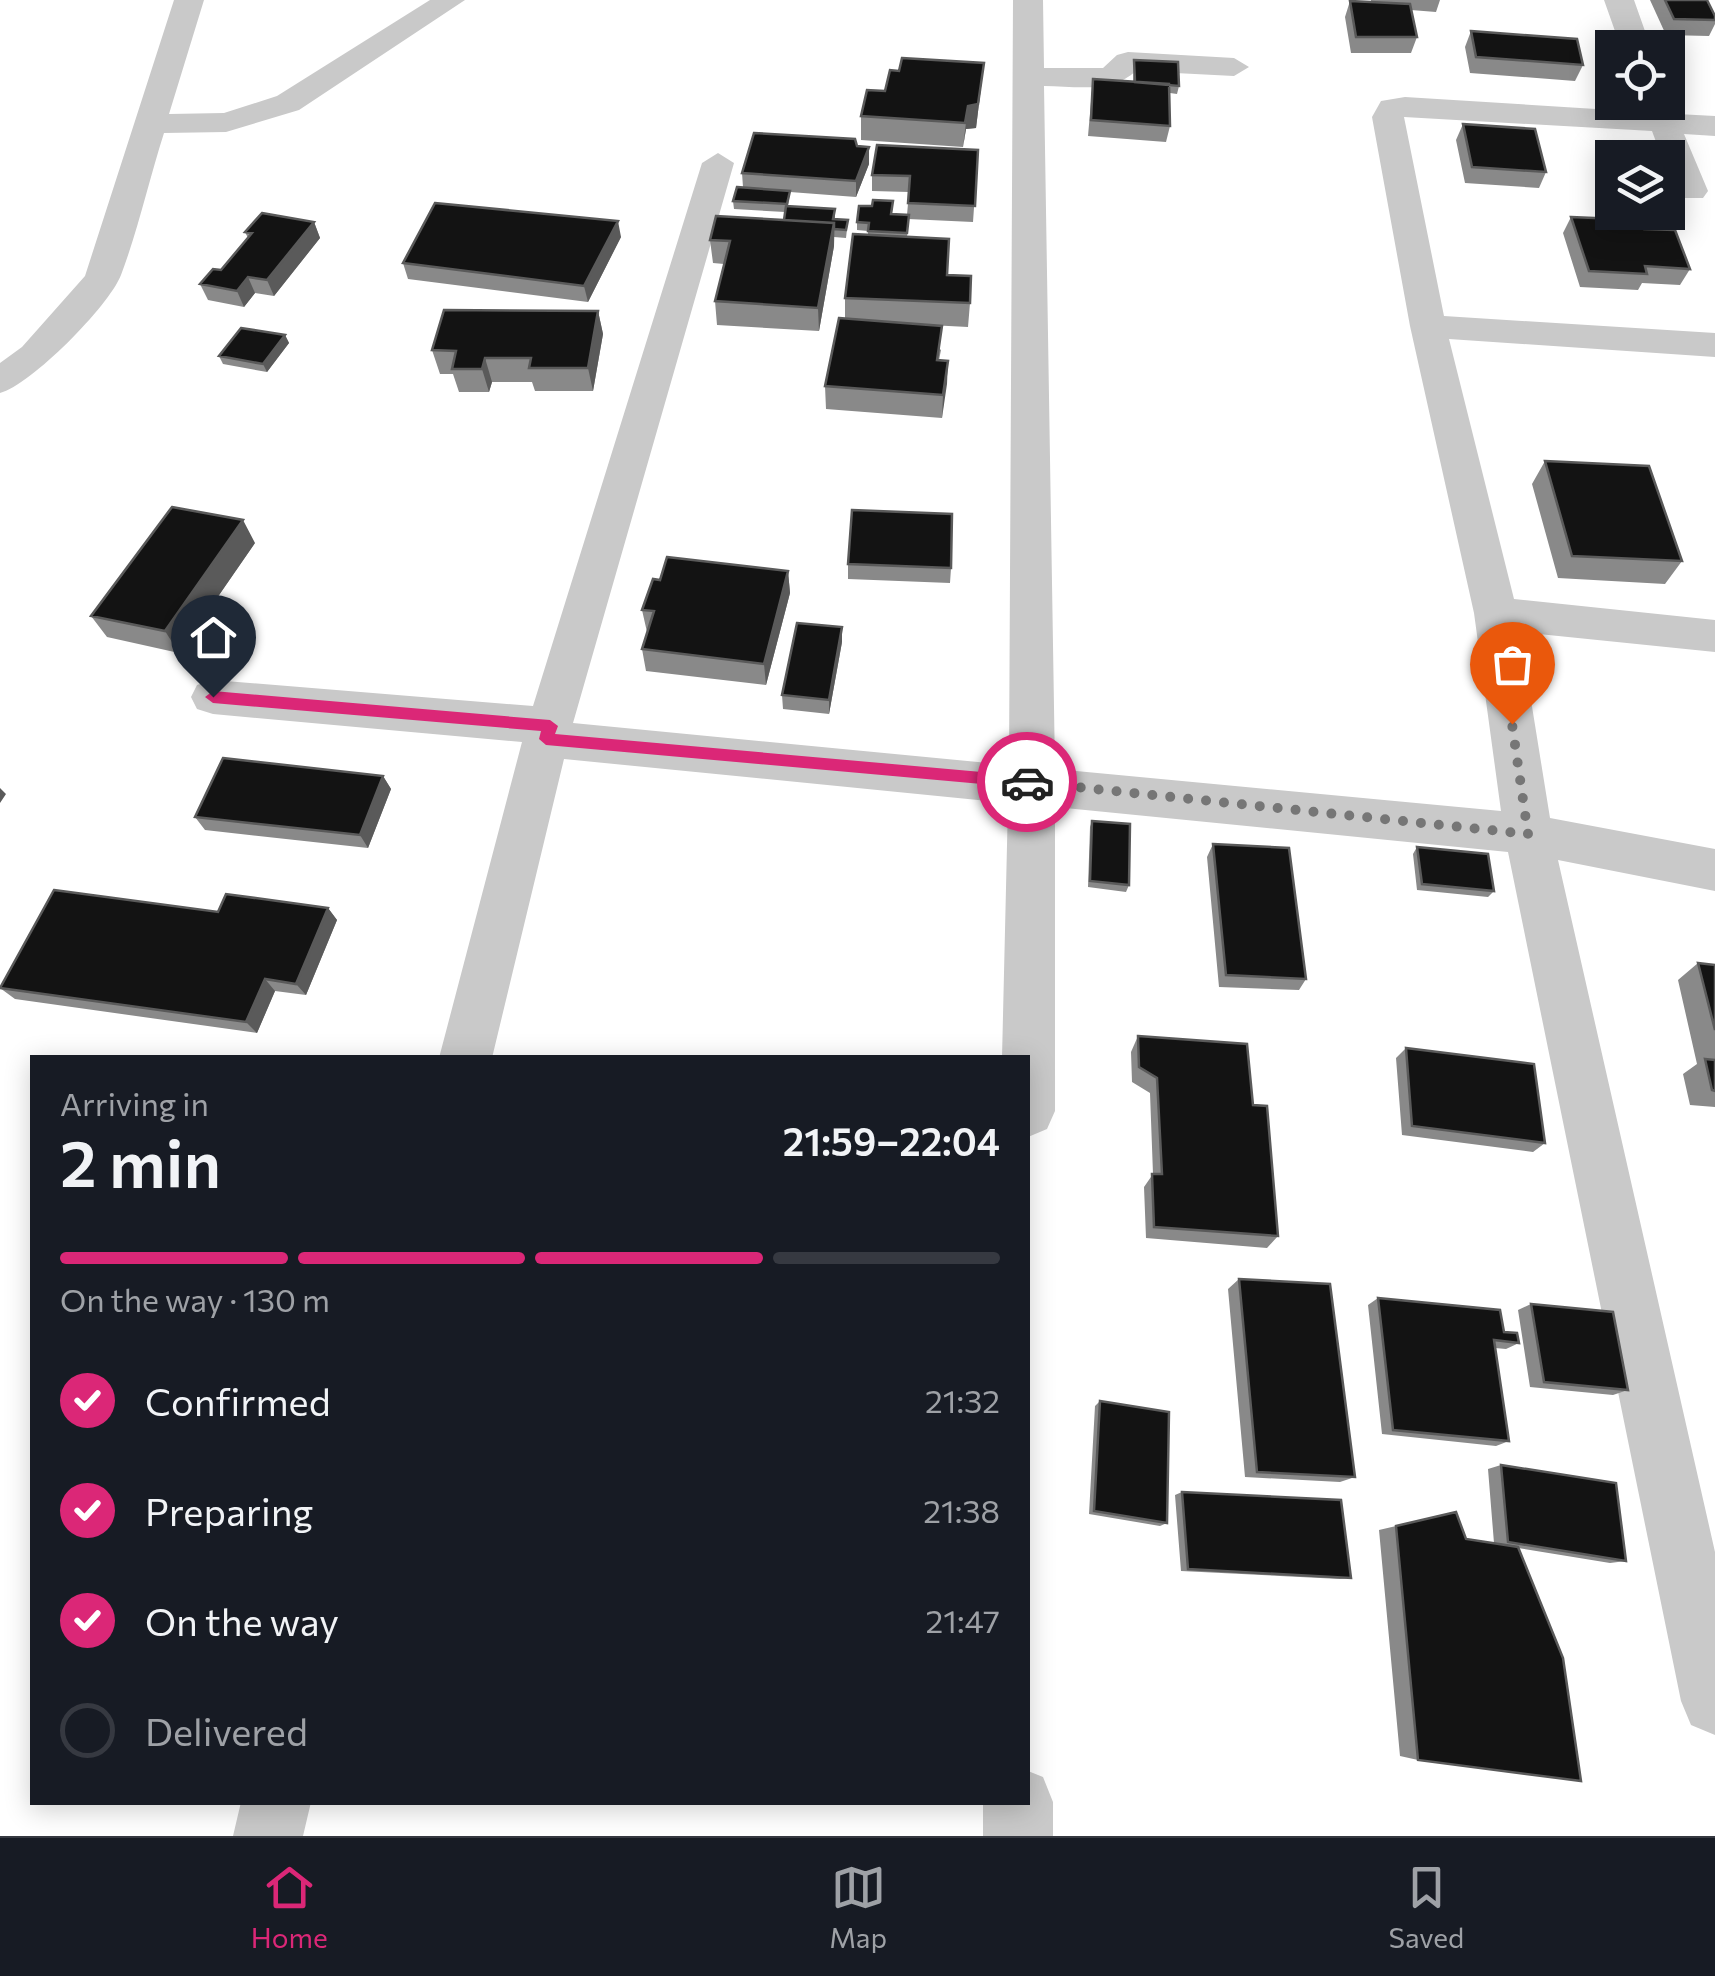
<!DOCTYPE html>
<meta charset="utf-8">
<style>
body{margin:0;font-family:Commissioner,sans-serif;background:#242831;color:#f1f3f6;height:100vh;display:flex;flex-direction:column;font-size:38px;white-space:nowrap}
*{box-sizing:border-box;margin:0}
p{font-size:32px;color:#9ea1a6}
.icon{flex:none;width:55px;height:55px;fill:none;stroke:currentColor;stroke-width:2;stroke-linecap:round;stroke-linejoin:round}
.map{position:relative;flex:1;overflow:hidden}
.drawer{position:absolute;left:30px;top:1055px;width:1000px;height:750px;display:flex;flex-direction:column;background:#171b24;border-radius:0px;box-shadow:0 5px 25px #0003}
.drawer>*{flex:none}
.controls{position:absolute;left:1595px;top:30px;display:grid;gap:20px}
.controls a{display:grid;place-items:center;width:90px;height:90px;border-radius:0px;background:#171b24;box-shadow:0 5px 25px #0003;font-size:50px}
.pin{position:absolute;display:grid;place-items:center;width:85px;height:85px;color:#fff;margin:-102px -42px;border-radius:50% 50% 50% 0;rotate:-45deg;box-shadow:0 0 10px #0007}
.pin .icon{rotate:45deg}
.courier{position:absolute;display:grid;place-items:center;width:100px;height:100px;margin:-50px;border:8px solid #db2777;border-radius:50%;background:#fff;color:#222;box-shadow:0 2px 12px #0007}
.overview em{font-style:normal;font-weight:600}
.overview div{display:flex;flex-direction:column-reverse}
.overview{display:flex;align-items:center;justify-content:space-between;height:170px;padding:0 30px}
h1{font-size:65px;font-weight:600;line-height:75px}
.bar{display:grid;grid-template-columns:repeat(4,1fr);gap:15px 10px;align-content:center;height:120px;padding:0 30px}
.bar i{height:12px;border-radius:8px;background:#363941}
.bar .active{background:#db2777}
.bar p{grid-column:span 4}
ol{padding:0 30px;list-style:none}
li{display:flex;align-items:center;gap:30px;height:110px}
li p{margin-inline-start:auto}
li .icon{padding:10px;border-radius:50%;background:#db2777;color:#fff;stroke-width:4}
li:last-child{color:#9ea1a6}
li i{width:55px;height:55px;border:5px solid #363941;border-radius:50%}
.tabs{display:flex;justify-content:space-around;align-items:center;height:140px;border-top:2px solid #363941;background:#171b24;font-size:28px;color:#9ea1a6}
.tabs a{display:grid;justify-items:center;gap:5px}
.tabs .active{color:#db2777}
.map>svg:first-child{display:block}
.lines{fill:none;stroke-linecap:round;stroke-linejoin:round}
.minor{fill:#c9c9c9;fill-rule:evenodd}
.wall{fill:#898989}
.shaded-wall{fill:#5a5a5a}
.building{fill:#131313;stroke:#5a5a5a;stroke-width:2.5}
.route{fill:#db2777}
.done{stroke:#767676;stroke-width:10;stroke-dasharray:0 18}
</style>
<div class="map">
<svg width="1715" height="1836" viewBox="0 0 1715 1836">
<rect width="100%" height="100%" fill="#fff"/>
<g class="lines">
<!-- minor -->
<path class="minor" d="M174,0H204L169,114L224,113L277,96L430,0H465L299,110L226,132L164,133C149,180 138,230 121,275C109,306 31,385 0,393V363L22,347L85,276Z
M1013,0H1043L1044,68H1103L1117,55L1128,52L1234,58L1249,67L1234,76L1136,71C1111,94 1076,86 1044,86L1055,769L1501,811L1474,613L1410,326L1372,117L1381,101L1405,97L1644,112L1641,102H1668V96L1677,114L1715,116V136L1684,134L1708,191L1703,198H1679L1668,173V158H1662L1652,131L1404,117L1444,316L1715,333V357L1449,339L1514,599L1715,620V652L1520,632L1550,818L1715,849V891L1558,860L1715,1552V1735L1691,1725L1681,1701L1508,852L1055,807V1111L1047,1129L1028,1137V1058H1002L1008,803L564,759L492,1058H439L522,742L213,714L197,709L191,697L197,685L213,680L533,706L702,163L718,153L734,163L573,723L1009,765Z
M1604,0H1634L1651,48H1621Z
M1028,1771L1043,1777L1053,1802V1836H983V1802H1028Z
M241,1802H311L303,1836H233Z"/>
</g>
<!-- wall -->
<path class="wall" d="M1371,0H1440L1436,12L1411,10L1417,37L1411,53H1351L1345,17L1350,1L1371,2Z
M1650,0H1707L1715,16V24L1709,36L1666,35Z
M1471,31L1583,65L1575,81L1470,73L1465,47Z
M1134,60L1179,86L1177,94L1170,93V126L1166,142L1088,136L1093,79L1133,82Z
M984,63L976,128L966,129L963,147L861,140V116L885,91L899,71Z
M1463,124L1546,172L1539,188L1465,183L1456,140Z
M857,146L869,147V164L856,197L790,192L788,206L834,219L848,220L846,238L834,237V246L819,331L717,325L715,301L724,264L713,263L710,240L784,220L785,212L734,209L733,201L743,187L742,173Z
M978,150L973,222L908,219L907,237L947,275L970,303L968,327L910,324L941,350L939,360L948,361L942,418L826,409L825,386L845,319V298L868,235V231L857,230V222L892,214L907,215L909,192L872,191V175Z
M1571,217L1644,229L1690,269L1680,285L1642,283L1638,290L1580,287L1563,233Z
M314,222L320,238L274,296L255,293L244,307L208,300L200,284L221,270L248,238L245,232Z
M621,237L588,302L408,279L403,263Z
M598,311L603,334L593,391H535L532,382H492L489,392H459L453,374H440L432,350Z
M285,335L289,343L267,372L223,364L219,356Z
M1545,461L1682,561L1665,584L1558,578L1532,484Z
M255,543L179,653L107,637L91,616Z
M848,564L951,568L950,583L848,579Z
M788,571L790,593L766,685L646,671L642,649L647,632L642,610L660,580Z
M842,642L829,714L783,709L782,695Z
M383,776L391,789L368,848L205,830L195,817Z
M1092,821L1129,885L1126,892L1088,887L1090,827Z
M1213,844L1306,979L1299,990L1219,987L1207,857Z
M1417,847L1494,891L1488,897L1417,890L1413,854Z
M328,908L337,920L306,995L275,991L257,1033L15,999L0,988Z
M1698,963L1715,965V1107L1690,1105L1683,1074L1697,1064L1678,980Z
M1138,1036L1253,1105L1278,1236L1267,1248L1146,1238L1144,1187L1153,1174L1150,1093L1132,1082L1131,1052Z
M1406,1048L1545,1143L1533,1152L1402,1135L1396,1058Z
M1239,1279L1355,1477L1340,1482L1245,1477L1228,1289Z
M1378,1298L1504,1332L1519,1343L1506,1349L1495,1348L1509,1441L1496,1446L1382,1434L1368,1305Z
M1531,1304L1628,1390L1613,1395L1530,1387L1518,1310Z
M1100,1401L1167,1523L1160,1526L1089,1514L1095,1406Z
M1501,1465L1626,1561L1610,1563L1518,1548L1418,1760L1400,1756L1379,1530L1456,1512L1466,1539L1494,1543L1488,1469Z
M1182,1492L1351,1578L1340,1579L1181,1571L1175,1495Z"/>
<!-- shaded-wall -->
<path class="shaded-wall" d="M984,63L976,128L966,129L963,147L968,106Z
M869,147V164L856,197V181Z
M835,209L834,246L819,331L818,308Z
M618,221L621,237L588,302L584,286Z
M314,222L320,238L274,296L267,280Z
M248,277L255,293L244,307L237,291Z
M598,311L603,334L593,391L588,368Z
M285,335L289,343L267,372L263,364Z
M485,358L492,382L489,392L482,369Z
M948,361L947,384L942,418L943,395Z
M243,520L255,543L179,653L165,631Z
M788,571L790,593L766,685L764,664Z
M842,627V642L829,714V700Z
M383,776L391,789L368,848L360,835Z
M0,788L6,794L0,803Z
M328,908L337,920L306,995L296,984Z
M265,979L275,991L257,1033L246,1022Z"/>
<!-- building -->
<path class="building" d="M1665,0H1707L1715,16V20L1674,19Z
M1350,1L1410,4L1417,37H1356Z
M1471,31L1577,39L1583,65L1476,57Z
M902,58L984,63L978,104L968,106L965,123L861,116L867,90L885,91L890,70L899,71Z
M1134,60L1178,62L1179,86L1135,82Z
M1093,79L1169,84L1170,126L1091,120Z
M1463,124L1535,129L1546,172L1472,167Z
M754,133L855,139L857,146L869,147L856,181L742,173Z
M877,145L978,150L975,206L908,203L910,176L872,175Z
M737,187L790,191L787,204L733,201Z
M873,200L893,201L891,214L909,215L907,233L868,231L869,223L857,222L859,206H872Z
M435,203L618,221L584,286L403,263Z
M786,206L835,209L833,219L848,220L846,230L834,229V223L784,220Z
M262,213L314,222L267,280L248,277L237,291L200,284L213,269L221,270L252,233L245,232Z
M716,216L834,223L818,308L715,301L730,241L710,240Z
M1571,217L1640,220L1644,229L1675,230L1690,269L1645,266L1647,274L1589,271Z
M853,234L949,239L947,275L971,276L970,303L845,298Z
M444,310L598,311L588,368H529L531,358H485L482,369H452L456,351L432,350Z
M839,318L942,326L937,360L948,361L943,395L825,386Z
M241,328L285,335L263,364L219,356Z
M1545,461L1649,466L1682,561L1572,556Z
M172,507L243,520L165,631L91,616Z
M852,510L952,514L951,568L848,564Z
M667,557L788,571L764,664L642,649L654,611L642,610L653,579L660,580Z
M797,623L842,627L829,700L782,695Z
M223,758L383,776L360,835L195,817Z
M1092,821L1130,824L1129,885L1090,881Z
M1213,844L1289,848L1306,979L1226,975Z
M1417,847L1488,854L1494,891L1422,884Z
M54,890L218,912L226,894L328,908L296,984L265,979L246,1022L0,988Z
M1698,963L1715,965V1030Z
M1138,1036L1247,1044L1253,1105L1267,1106L1278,1236L1154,1227L1152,1174H1162L1157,1078L1139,1067Z
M1406,1048L1534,1064L1545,1143L1412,1126Z
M1705,1059L1715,1060V1091L1712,1090Z
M1239,1279L1330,1284L1355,1477L1257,1472Z
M1378,1298L1500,1310L1504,1332L1517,1333L1519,1343L1494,1340L1509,1441L1393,1430Z
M1531,1304L1613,1312L1628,1390L1544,1382Z
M1100,1401L1169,1412L1167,1523L1094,1511Z
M1501,1465L1616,1483L1626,1561L1508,1542Z
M1182,1492L1341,1500L1351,1578L1188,1569Z
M1456,1512L1466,1539L1518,1547L1563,1658L1581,1781L1418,1760L1396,1526Z"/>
<!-- route -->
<path class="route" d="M213,691L550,720L558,726L555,734L1027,776L1035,782L1027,788L546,745L539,739L541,731L213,703L205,697Z"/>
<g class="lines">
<!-- done -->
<path class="done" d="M1027,782L1528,834L1512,724"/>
</g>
</svg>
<div class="controls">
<a><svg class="icon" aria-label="locate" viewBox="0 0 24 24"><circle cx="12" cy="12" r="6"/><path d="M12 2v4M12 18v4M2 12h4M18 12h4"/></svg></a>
<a><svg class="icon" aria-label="layers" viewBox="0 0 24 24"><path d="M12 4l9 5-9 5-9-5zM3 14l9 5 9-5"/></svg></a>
</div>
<div class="pin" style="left:1512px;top:724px;background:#ea580c"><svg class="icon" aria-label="bag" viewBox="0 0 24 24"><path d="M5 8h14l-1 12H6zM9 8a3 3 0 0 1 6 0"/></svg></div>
<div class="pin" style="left:213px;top:697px;background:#1f2937"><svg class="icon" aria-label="home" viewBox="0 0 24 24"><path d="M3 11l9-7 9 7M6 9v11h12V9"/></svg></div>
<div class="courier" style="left:1027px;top:782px"><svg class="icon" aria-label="car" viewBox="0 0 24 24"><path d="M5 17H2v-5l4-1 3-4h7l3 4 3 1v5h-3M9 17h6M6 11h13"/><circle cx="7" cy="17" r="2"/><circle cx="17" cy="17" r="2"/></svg></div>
<section class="drawer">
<div class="overview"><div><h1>2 min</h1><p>Arriving in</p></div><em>21:59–22:04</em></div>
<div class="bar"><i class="active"></i><i class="active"></i><i class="active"></i><i></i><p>On the way · 130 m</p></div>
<ol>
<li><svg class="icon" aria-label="check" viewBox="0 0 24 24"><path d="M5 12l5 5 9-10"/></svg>Confirmed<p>21:32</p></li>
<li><svg class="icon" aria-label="check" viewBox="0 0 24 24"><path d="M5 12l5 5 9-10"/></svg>Preparing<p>21:38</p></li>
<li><svg class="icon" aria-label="check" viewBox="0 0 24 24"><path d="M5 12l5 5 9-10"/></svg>On the way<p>21:47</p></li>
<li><i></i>Delivered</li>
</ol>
</section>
</div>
<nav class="tabs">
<a class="active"><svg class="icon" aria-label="home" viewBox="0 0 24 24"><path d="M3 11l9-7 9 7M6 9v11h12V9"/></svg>Home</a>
<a><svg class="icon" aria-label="map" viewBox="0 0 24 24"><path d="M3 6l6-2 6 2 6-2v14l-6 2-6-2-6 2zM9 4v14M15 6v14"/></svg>Map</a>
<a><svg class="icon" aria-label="saved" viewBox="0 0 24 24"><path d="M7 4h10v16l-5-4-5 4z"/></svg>Saved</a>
</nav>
